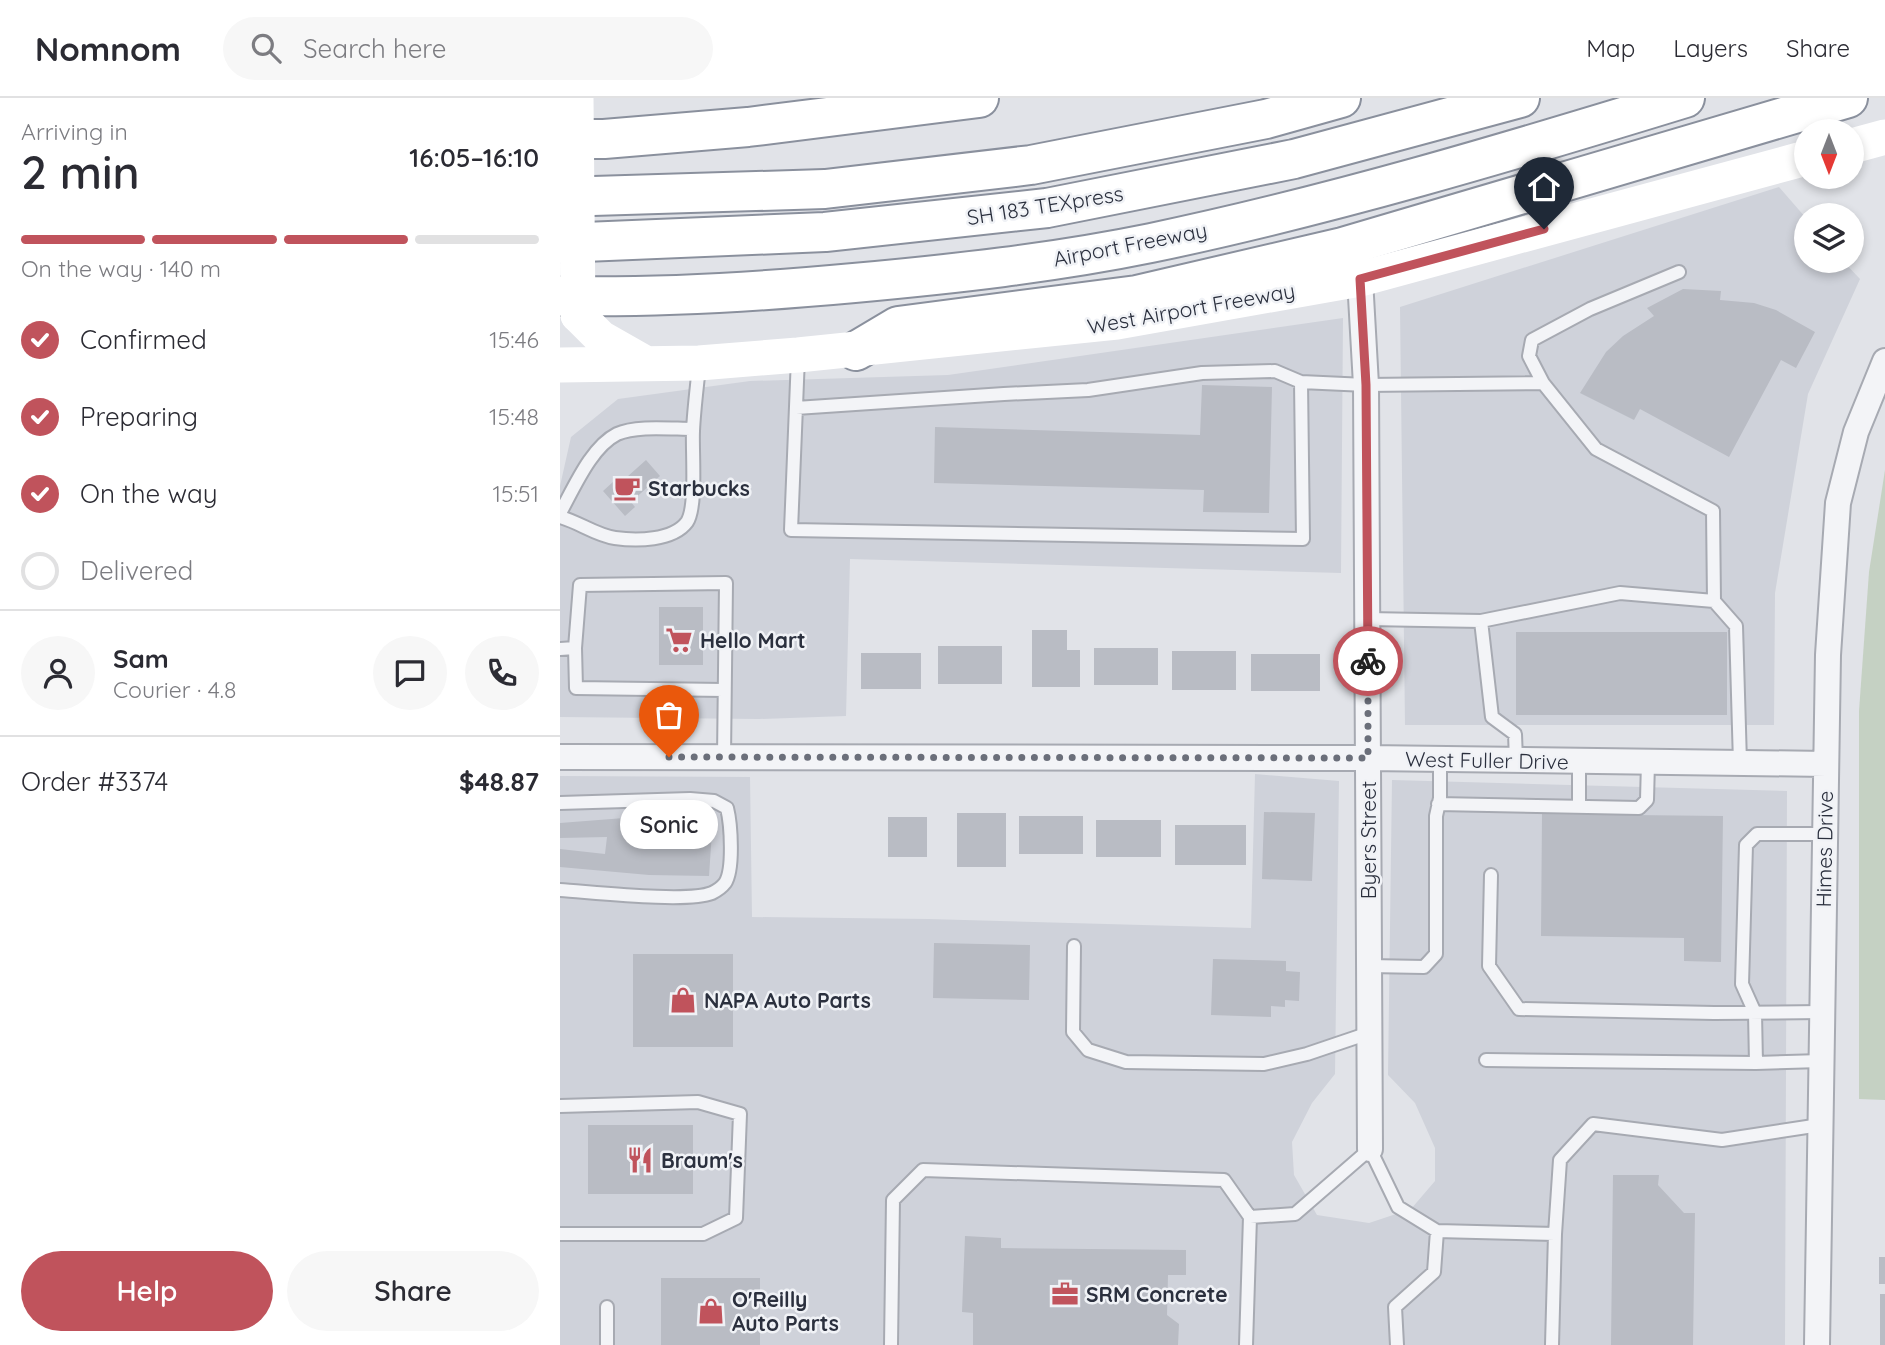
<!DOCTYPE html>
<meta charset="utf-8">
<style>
body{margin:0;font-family:Quicksand,sans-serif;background:#f7f7f7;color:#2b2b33;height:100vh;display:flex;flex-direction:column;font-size:26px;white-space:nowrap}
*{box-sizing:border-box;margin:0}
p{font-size:23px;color:#7c7c81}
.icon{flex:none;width:38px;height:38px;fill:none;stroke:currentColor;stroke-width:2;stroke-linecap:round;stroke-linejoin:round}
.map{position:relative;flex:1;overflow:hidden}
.side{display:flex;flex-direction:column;background:#fff;width:560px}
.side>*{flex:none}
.needle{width:46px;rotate:180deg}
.controls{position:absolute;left:1234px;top:21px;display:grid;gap:14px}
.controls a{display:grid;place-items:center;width:70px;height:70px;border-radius:50%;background:#fff;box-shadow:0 4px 10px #0003;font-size:35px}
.pin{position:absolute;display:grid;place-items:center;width:60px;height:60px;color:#fff;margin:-72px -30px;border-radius:50% 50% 50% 0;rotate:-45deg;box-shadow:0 0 7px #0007}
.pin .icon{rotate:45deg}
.courier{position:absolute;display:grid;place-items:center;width:70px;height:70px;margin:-35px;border:5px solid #c0535c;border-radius:50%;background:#fff;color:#222;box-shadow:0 2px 9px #0007}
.bubble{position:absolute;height:49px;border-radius:24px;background:#fff;box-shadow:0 4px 10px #0003;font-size:23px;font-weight:600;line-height:49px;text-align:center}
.head em{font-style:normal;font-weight:600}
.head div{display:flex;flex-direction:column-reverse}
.head{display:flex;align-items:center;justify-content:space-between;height:119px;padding:0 21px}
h1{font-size:46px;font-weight:600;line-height:52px}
.bar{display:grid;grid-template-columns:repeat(4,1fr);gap:10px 7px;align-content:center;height:84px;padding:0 21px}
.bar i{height:9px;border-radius:5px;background:#e1e1e2}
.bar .selected{background:#c0535c}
.bar p{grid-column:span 4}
.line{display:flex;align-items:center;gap:18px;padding:0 21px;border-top:2px solid #e1e1e2}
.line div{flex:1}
.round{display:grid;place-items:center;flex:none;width:74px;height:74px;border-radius:37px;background:#f7f7f7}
ol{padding:0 21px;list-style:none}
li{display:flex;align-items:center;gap:21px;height:77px}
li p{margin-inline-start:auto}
li .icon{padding:7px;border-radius:50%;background:#c0535c;color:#fff;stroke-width:4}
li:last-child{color:#7c7c81}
li i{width:38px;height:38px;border:4px solid #e1e1e2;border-radius:50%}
.action{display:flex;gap:14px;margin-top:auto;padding:14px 21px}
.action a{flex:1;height:80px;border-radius:42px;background:#c0535c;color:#fff;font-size:28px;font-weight:600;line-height:80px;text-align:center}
.action a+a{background:#f7f7f7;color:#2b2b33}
header{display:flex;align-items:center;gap:42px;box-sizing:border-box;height:98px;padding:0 35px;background:#fff;border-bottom:2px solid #e1e1e2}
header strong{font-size:33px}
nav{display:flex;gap:38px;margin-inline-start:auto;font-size:24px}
.search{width:490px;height:63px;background:#f7f7f7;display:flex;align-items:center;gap:18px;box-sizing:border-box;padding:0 24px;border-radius:38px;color:#7c7c81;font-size:26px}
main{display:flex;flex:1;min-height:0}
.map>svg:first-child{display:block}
.built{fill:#cfd2da}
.green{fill:#c5d1c3}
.building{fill:#b9bcc4}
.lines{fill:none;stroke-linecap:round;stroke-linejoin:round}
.service-casing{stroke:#a7aab2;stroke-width:16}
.minor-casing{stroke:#a7aab2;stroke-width:28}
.motorway-casing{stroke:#8a909d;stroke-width:42}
.service{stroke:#f3f4f7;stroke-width:12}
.minor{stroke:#f3f4f7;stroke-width:24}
.secondary{stroke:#fff;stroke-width:35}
.motorway{stroke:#fff;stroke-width:38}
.secondary-bridge{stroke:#fff;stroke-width:35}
.done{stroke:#6b6f7a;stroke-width:7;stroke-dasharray:0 12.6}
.route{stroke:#c0535c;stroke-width:9}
.labels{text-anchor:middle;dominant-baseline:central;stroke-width:5;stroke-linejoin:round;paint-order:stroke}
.street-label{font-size:21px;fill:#2b303e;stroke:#f0f2f6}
.poi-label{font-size:21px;font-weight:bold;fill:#2b303e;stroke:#f0f2f6;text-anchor:start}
</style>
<header>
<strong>Nomnom</strong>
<div class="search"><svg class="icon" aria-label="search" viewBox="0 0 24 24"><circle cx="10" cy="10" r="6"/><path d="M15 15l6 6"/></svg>Search here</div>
<nav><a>Map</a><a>Layers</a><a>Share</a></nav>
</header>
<main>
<section class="side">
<div class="head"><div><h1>2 min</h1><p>Arriving in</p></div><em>16:05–16:10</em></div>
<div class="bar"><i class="selected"></i><i class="selected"></i><i class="selected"></i><i></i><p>On the way · 140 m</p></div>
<ol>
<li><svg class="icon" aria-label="check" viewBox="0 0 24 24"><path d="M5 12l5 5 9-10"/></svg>Confirmed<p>15:46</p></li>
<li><svg class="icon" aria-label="check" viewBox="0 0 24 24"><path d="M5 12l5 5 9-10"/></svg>Preparing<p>15:48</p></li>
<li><svg class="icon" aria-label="check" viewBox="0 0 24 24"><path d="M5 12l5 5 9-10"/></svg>On the way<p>15:51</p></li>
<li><i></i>Delivered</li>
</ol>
<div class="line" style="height:126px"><a class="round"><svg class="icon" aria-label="person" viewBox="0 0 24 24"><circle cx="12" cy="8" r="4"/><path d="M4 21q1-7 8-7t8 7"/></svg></a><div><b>Sam</b><p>Courier · 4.8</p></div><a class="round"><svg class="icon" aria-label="chat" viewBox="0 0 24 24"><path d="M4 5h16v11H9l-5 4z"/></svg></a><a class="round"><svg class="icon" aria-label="phone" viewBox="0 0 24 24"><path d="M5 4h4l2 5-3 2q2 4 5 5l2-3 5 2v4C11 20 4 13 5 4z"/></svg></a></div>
<div class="line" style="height:91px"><div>Order #3374</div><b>$48.87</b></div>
<div class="action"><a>Help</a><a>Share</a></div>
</section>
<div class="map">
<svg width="1325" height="1247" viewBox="0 0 1325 1247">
<rect width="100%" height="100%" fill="#e1e3e8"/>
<!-- built -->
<path class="built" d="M1219,89L1246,120V163H1283L1300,181L1248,296L1215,495L1214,627H845L840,209Z
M783,220L781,475L290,461L286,618L199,621L0,619V388L11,339L58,301L190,283L388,277Z
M695,676L779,683L775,976L752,1005L732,1044L734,1077L757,1117L809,1125L851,1111L875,1083V1050L855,1005L828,977L832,682L1227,693L1225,1247H0V678L190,679L192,819L368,821L691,830Z"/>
<!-- green -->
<path class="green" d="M1325,372V1002L1299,1001V613L1309,474Z"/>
<!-- building -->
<path class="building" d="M1123,191L1161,193L1160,202L1194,205L1216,212L1255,234L1236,270L1221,262L1169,359L1080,311L1074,322L1020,295L1046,254L1063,238L1094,218L1087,210Z
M642,287L712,289L709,415L643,414L644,392L374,385L375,329L640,337Z
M86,362L100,378L71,404L75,409L65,418L43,393L54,383L58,387Z
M99,509H143V567H99Z
M472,532H507V552H520V589H472Z
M956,534H1167V617H956Z
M378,548H442V586H378Z
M534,550H598V587H534Z
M612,553H676V592H612Z
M301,555H361V591H301Z
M691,556H760V593H691Z
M704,714L755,715L752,783L702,781Z
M397,715H446V769H397Z
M982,716L1163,718L1161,864L1124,863V840L981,838Z
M90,718L153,719L149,778L89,777L0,769V751L45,756L47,739L0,740V725Z
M459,718H523V756H459Z
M328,719H367V759H328Z
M536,722H601V759H536Z
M615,727H686V767H615Z
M374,845L470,847L469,902L373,900Z
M73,856H173V949H73Z
M653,861L726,863V873L740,874L739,903L725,902V909L711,908V919L651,917Z
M28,1027H133V1096H28Z
M1053,1077H1099L1098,1087L1124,1115H1135L1133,1247H1051Z
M405,1138L441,1140V1150L626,1152V1177H608L607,1217L619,1226L618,1247H413V1215L402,1214Z
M1319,1159H1325V1186H1319Z
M101,1180H200V1247H101Z
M1320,1196H1325V1247H1320Z"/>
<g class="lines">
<!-- service casing -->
<g class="service-casing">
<path id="service" d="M238,259L231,432L743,441L741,284L806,287L983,285
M236,310L444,296L528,292L642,275L715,273L741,284
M0,415C14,390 31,349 57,336C76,327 112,331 133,331
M0,419C19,424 35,437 55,440C76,443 113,443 127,424C137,409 132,354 133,333C134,311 137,289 139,268
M1154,503L1176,528L1180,665
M807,521L921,523L1060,495L1154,503L1153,413L1036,351L983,285L969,258L972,242L1030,211L1119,174
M921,523L932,619L955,636L956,662
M15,550L16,590L164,592
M0,551L15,550L20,487L166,485L164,659
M0,705L130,701L154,703L167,710C171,726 174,772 165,785C162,789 156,793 152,795C127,805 32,794 0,792
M878,706L1079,710L1087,702L1088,664
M1019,709V663
M931,777L929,868L959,911L1154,915L1262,914
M514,848L513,934L528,952L566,964L704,966L747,956L809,935
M809,868L864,869L876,856V718L880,700V661
M926,962L1196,965
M1261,963L1196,965L1195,915L1182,886L1186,747L1197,736H1265
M0,1008L138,1004L180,1016L176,1120L143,1136H0
M690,1119L735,1116L810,1051L838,1109L877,1133L995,1136L992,1247
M995,1136L1000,1062L1033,1026L1162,1042L1260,1027
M47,1247V1209
M331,1247L333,1102L363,1072L664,1082L690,1119L686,1247
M837,1247L835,1209L874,1174L877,1133"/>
</g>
<!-- minor casing -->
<g class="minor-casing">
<path id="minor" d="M800,181L806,287L810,1051
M0,659L808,660L1266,666
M1257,1247L1268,557L1278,405L1296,334L1325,263"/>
</g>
<!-- motorway casing -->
<g class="motorway-casing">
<path id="motorway" d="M0,41H44L188,29L419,0
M0,99L265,91L471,67L706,21L781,0
M0,145L265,134L487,110L734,61L960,0
M0,198C98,200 196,194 294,185C393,176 493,165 591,145C772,107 949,54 1125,0
M296,253L338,228L577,197L783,149L1288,0"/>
</g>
<!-- service -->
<use href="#service" class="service"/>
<!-- minor -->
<use href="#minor" class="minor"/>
<!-- secondary -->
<path class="secondary" d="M1292,48L1325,39
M18,217L41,240L85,265
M0,267L139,265L238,257L557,224L800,181L1246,60"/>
<!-- motorway -->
<use href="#motorway" class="motorway"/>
<!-- secondary-bridge -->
<path class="secondary-bridge" d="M16,0L18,217"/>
</g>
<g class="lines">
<!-- done -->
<path class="done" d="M109,659L808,660V563"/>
<!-- route -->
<path class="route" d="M808,563L806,287L800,181L984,131"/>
</g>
<!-- icons -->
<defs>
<g id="cafe-bare" transform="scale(2.1)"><path d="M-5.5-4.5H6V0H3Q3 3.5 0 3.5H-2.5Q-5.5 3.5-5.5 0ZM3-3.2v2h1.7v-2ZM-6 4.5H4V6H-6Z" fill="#c0535c" stroke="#f0f2f6" stroke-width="2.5" paint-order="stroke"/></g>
<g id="supermarket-bare" transform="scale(2.1)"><path d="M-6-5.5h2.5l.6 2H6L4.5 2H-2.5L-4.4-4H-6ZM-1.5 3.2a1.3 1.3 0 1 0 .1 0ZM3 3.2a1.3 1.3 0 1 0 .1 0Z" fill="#c0535c" stroke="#f0f2f6" stroke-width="2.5" paint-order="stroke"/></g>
<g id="shop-bare" transform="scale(2.1)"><path d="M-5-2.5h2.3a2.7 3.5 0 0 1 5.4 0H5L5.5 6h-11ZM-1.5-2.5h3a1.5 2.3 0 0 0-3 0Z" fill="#c0535c" stroke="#f0f2f6" stroke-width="2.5" paint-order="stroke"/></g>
<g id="restaurant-bare" transform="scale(2.1)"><path d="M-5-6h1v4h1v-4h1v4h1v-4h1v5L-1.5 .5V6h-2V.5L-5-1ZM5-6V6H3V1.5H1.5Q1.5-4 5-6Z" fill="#c0535c" stroke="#f0f2f6" stroke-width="2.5" paint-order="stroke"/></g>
<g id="office-bare" transform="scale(2.1)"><path d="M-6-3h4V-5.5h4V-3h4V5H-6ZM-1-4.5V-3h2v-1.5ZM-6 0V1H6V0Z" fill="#c0535c" stroke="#f0f2f6" stroke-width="2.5" paint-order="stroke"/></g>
</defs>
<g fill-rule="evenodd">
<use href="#cafe-bare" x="67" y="390"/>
<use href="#supermarket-bare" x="119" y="542"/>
<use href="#shop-bare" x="123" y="902"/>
<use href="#restaurant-bare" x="80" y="1062"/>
<use href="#office-bare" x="505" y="1196"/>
<use href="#shop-bare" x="151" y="1213"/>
</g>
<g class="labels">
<!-- street labels -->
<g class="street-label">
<text transform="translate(485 107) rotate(-9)">SH 183 TEXpress</text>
<text transform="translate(570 146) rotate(-11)">Airport Freeway</text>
<text transform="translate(631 210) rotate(-10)">West Airport Freeway</text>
<text transform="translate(927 662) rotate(1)">West Fuller Drive</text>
<text transform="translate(808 742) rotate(-90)">Byers Street</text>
<text transform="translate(1264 751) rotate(-89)">Himes Drive</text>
</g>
<!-- poi labels -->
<g class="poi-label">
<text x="88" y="390">Starbucks</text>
<text x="140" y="542">Hello Mart</text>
<text x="144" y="902">NAPA Auto Parts</text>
<text x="101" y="1062">Braum's</text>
<text x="526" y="1196">SRM Concrete</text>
<text x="172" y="1201">O'Reilly<tspan x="172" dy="24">Auto Parts</tspan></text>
</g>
</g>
</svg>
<div class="controls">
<a><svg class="needle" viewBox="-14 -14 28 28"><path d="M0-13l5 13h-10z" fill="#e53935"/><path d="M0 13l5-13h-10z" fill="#7c7c81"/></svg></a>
<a><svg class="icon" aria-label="layers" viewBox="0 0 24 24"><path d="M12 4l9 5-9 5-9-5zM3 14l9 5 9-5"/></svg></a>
</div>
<div class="pin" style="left:109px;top:659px;background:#ea580c"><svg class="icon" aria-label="bag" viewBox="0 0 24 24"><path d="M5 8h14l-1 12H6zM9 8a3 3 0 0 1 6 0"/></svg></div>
<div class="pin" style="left:984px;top:131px;background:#1f2937"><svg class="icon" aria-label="home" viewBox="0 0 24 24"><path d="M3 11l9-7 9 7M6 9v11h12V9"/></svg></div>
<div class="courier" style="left:808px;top:563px"><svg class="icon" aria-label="bike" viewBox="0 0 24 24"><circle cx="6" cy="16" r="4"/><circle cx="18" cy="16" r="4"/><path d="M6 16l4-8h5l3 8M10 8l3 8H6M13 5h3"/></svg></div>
<div class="bubble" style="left:60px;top:702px;width:98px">Sonic</div>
</div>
</main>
